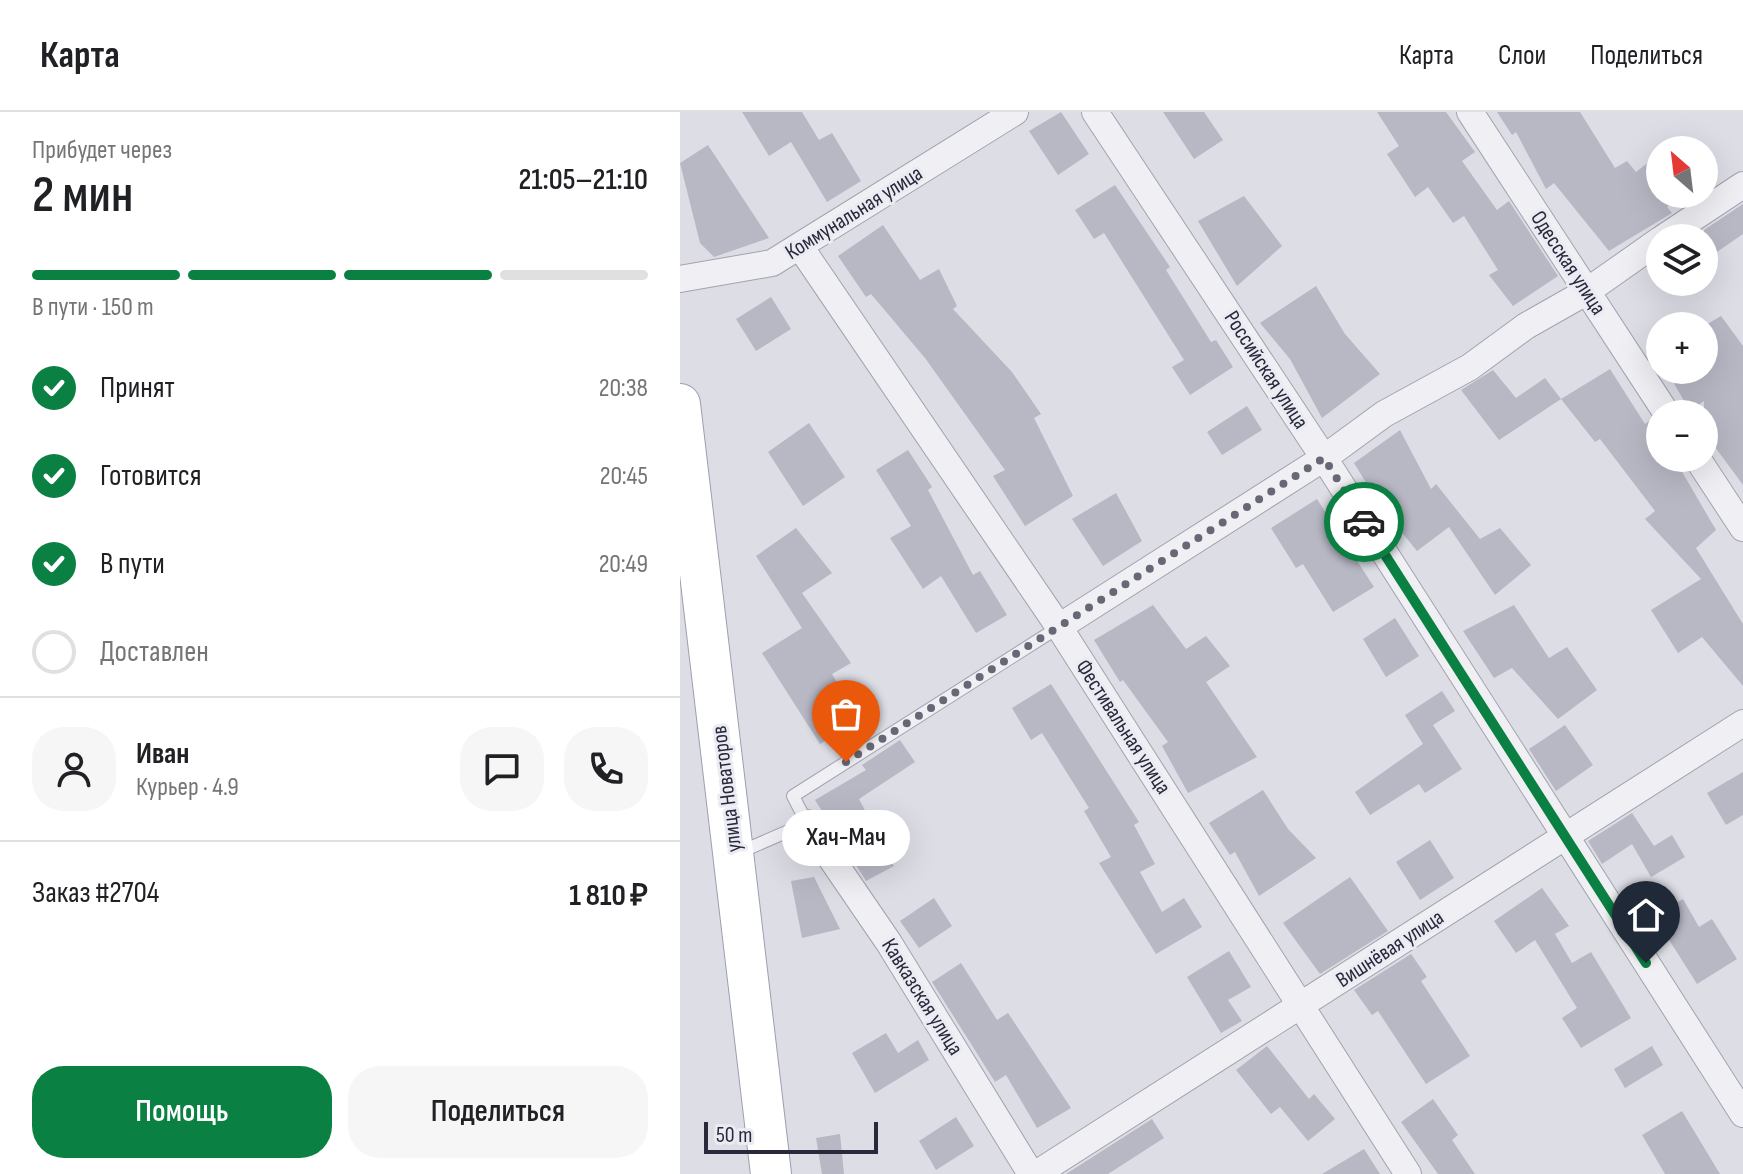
<!DOCTYPE html>
<html lang="ru">
<meta charset="utf-8">
<style>
body{margin:0;font-family:"Sofia Sans Condensed",sans-serif;background:#f6f6f6;color:#202124;height:100vh;display:flex;flex-direction:column;font-size:30px;white-space:nowrap}
*{box-sizing:border-box;margin:0}
p{font-size:26px;color:#757577}
.icon{flex:none;width:44px;height:44px;fill:none;stroke:currentColor;stroke-width:2;stroke-linecap:round;stroke-linejoin:round}
.map{position:relative;flex:1;overflow:hidden}
.side{display:flex;flex-direction:column;background:#fff;width:680px}
.side>*{flex:none}
.needle{width:52px;rotate:332deg}
.tools{position:absolute;left:966px;top:24px;display:grid;gap:16px}
.tools a{display:grid;place-items:center;width:72px;height:72px;border-radius:50%;background:#fff;box-shadow:0 8px 32px #0002;font-size:40px}
.scale{position:absolute;left:24px;bottom:20px;width:174px;box-sizing:border-box;padding-left:8px;border:4px solid #28293a;border-top:0;font-size:22px;line-height:28px;white-space:nowrap;color:#28293a;-webkit-text-stroke:6px #ebecf3;paint-order:stroke}
.pin{position:absolute;display:grid;place-items:center;width:68px;height:68px;color:#fff;margin:-82px -34px;border-radius:50% 50% 50% 0;rotate:-45deg;box-shadow:0 0 8px #0007}
.pin .icon{rotate:45deg}
.courier{position:absolute;display:grid;place-items:center;width:80px;height:80px;margin:-40px;border:6px solid #0b8043;border-radius:50%;background:#fff;color:#222;box-shadow:0 2px 10px #0007}
.bubble{position:absolute;height:56px;border-radius:28px;background:#fff;box-shadow:0 8px 32px #0002;font-size:26px;font-weight:600;line-height:56px;text-align:center}
.summary em{font-style:normal;font-weight:600}
.summary div{display:flex;flex-direction:column-reverse}
.summary{display:flex;align-items:center;justify-content:space-between;height:136px;padding:0 32px}
h1{font-size:52px;font-weight:600;line-height:60px}
.bar{display:grid;grid-template-columns:repeat(4,1fr);gap:12px 8px;align-content:center;height:96px;padding:0 32px}
.bar i{height:10px;border-radius:6px;background:#e0e0e0}
.bar .active{background:#0b8043}
.bar p{grid-column:span 4}
.line{display:flex;align-items:center;gap:20px;padding:0 32px;border-top:2px solid #e0e0e0}
.line div{flex:1}
.round{display:grid;place-items:center;flex:none;width:84px;height:84px;border-radius:32px;background:#f6f6f6}
ol{padding:0 32px;list-style:none}
li{display:flex;align-items:center;gap:24px;height:88px}
li p{margin-inline-start:auto}
li .icon{padding:8px;border-radius:50%;background:#0b8043;color:#fff;stroke-width:4}
li:last-child{color:#757577}
li i{width:44px;height:44px;border:4px solid #e0e0e0;border-radius:50%}
.button{display:flex;gap:16px;margin-top:auto;padding:16px 32px}
.button a{flex:1;height:92px;border-radius:32px;background:#0b8043;color:#fff;font-size:32px;font-weight:600;line-height:92px;text-align:center}
.button a+a{background:#f6f6f6;color:#202124}
header{display:flex;align-items:center;gap:48px;box-sizing:border-box;height:112px;padding:0 40px;background:#fff;border-bottom:2px solid #e0e0e0}
header strong{font-size:38px}
nav{display:flex;gap:44px;margin-inline-start:auto;font-size:28px}
main{display:flex;flex:1;min-height:0}
.map>svg:first-child{display:block}
.building{fill:#b7b8c4}
.lines{fill:none;stroke-linecap:round;stroke-linejoin:round}
.service-casing{stroke:#a2a3ae;stroke-width:14}
.minor-casing{stroke:#a2a3ae;stroke-width:28}
.primary-casing{stroke:#9d9faf;stroke-width:42}
.service{stroke:#efeff4;stroke-width:12}
.minor{stroke:#efeff4;stroke-width:26}
.primary{stroke:#fff;stroke-width:40}
.done{stroke:#676876;stroke-width:8;stroke-dasharray:0 14.4}
.route{stroke:#0b8043;stroke-width:10}
.labels{text-anchor:middle;dominant-baseline:central;stroke-width:6;stroke-linejoin:round;paint-order:stroke}
.street-label{font-size:22px;fill:#28293a;stroke:#ebecf3}
</style>
<header>
<strong>Карта</strong>
<nav><a>Карта</a><a>Слои</a><a>Поделиться</a></nav>
</header>
<main>
<section class="side">
<div class="summary"><div><h1>2 мин</h1><p>Прибудет через</p></div><em>21:05–21:10</em></div>
<div class="bar"><i class="active"></i><i class="active"></i><i class="active"></i><i></i><p>В пути · 150 m</p></div>
<ol>
<li><svg class="icon" aria-label="check" viewBox="0 0 24 24"><path d="M5 12l5 5 9-10"/></svg>Принят<p>20:38</p></li>
<li><svg class="icon" aria-label="check" viewBox="0 0 24 24"><path d="M5 12l5 5 9-10"/></svg>Готовится<p>20:45</p></li>
<li><svg class="icon" aria-label="check" viewBox="0 0 24 24"><path d="M5 12l5 5 9-10"/></svg>В пути<p>20:49</p></li>
<li><i></i>Доставлен</li>
</ol>
<div class="line" style="height:144px"><a class="round"><svg class="icon" aria-label="person" viewBox="0 0 24 24"><circle cx="12" cy="8" r="4"/><path d="M4 21q1-7 8-7t8 7"/></svg></a><div><b>Иван</b><p>Курьер · 4.9</p></div><a class="round"><svg class="icon" aria-label="chat" viewBox="0 0 24 24"><path d="M4 5h16v11H9l-5 4z"/></svg></a><a class="round"><svg class="icon" aria-label="phone" viewBox="0 0 24 24"><path d="M5 4h4l2 5-3 2q2 4 5 5l2-3 5 2v4C11 20 4 13 5 4z"/></svg></a></div>
<div class="line" style="height:104px"><div>Заказ #2704</div><b>1 810 ₽</b></div>
<div class="button"><a>Помощь</a><a>Поделиться</a></div>
</section>
<div class="map">
<svg width="1063" height="1062" viewBox="0 0 1063 1062">
<rect width="100%" height="100%" fill="#dcdde5"/>
<!-- building -->
<path class="building" d="M62,0H122L139,28L152,21L181,69L147,90L111,30L89,44Z
M381,0L409,42L378,63L349,19Z
M483,0H524L543,28L514,47Z
M697,0H766L795,40L782,49L817,98L829,89L878,164L833,194L809,163L818,158L784,104L773,111L748,75L735,85L707,42L719,34Z
M817,0H900L935,56L947,49L956,60L980,41V82H1006L987,95L992,101L929,139L874,71L866,77L836,20L832,23Z
M28,33L89,126L34,145L20,131L0,51Z
M435,73L490,155L486,158L531,230L536,228L553,255L510,283L492,255L504,248L424,121L414,127L395,98Z
M564,84L602,134L557,174L518,109Z
M1063,92V122L1024,149V118Z
M203,113L240,168L259,157L277,194L273,197L332,260L361,302L354,306L393,384L345,414L313,364L325,358L245,246L191,182L186,185L158,144Z
M636,174L665,222L700,262L642,306L610,247L580,211Z
M91,185L111,217L76,239L56,207Z
M1041,204L1063,234V373L1024,320V289L1010,299L986,258H1024V214Z
M930,257L965,312L969,309L980,326V346H994L1036,418L1016,436L1063,512V574L1022,525L998,541L971,498L1021,467L965,407L975,399L920,327L915,330L881,287Z
M813,258L836,286L865,266L881,287L819,328L781,278Z
M567,294L582,318L542,343L527,320Z
M129,311L165,365L123,394L88,340Z
M720,318L751,377L756,372L800,427L820,416L851,453L815,483L769,415L737,439L701,395L674,351Z
M228,338L252,375L248,378L293,463L300,459L327,503L296,521L261,464L243,477L210,426L231,414L196,358Z
M436,381L462,429L423,454L392,407Z
M637,387L694,475L653,500L623,452L616,456L591,416Z
M116,416L152,461L122,481L171,551L152,562L180,608L140,632L82,541L122,516L76,444Z
M473,493L506,537L526,524L550,554L526,570L577,645L508,681L482,634L488,630L443,568L440,570L414,528Z
M834,493L869,546L887,535L917,578L878,607L832,556L814,566L783,519Z
M715,506L739,544L706,565L683,527Z
M371,572L459,710L454,713L475,752L460,760L482,800L504,786L522,815L476,842L419,751L431,745L404,699L409,696L362,621L351,628L332,596Z
M762,579L775,599L753,613L782,657L745,681L739,672L690,703L675,680L743,632L725,603Z
M885,613L913,653L876,679L849,637Z
M220,628L235,650L179,687L214,754L186,769L135,688L186,658L182,653Z
M1063,660V703L1046,713L1027,681Z
M583,678L608,717L636,746L579,784L555,740L550,743L529,711Z
M952,701L974,734L992,723L1005,745L971,765L952,732L922,752L908,729Z
M750,728L774,766L740,788L716,750Z
M134,765L160,817L122,826L111,769Z
M670,765L708,819L640,862L603,811Z
M862,776L889,814L875,822L892,851L911,840L951,906L901,936L882,906L897,896L855,828L836,841L814,809Z
M254,786L272,814L239,836L220,809Z
M1003,787L1019,815L1032,807L1057,847L1017,872L986,823L978,827L967,808Z
M549,839L571,875L548,888L562,909L541,921L507,865Z
M731,842L747,865L741,869L790,944L746,972L698,899L692,903L674,878Z
M281,851L317,908L328,901L391,996L357,1016L326,963L315,970L252,870Z
M206,921L218,941L238,928L249,948L195,981L172,941Z
M587,934L629,987L634,982L655,1007L628,1029L600,995L591,1002L556,958Z
M972,934L983,953L945,976L934,957Z
M753,987L778,1023L772,1028L795,1062H758L721,1010Z
M1002,999L1040,1062H985L962,1023Z
M276,1005L294,1034L256,1058L239,1029Z
M472,1007L484,1026L428,1062H386Z
M160,1022L164,1062H142L136,1026Z
M684,1037L700,1062H642Z"/>
<g class="lines">
<!-- service casing -->
<g class="service-casing">
<path id="service" d="M58,741L127,711L113,684L379,515"/>
</g>
<!-- minor casing -->
<g class="minor-casing">
<path id="minor" d="M415,0L644,346L1063,1002
M790,0L987,302
M983,126L1063,73
M121,136L379,515L728,1062
M0,167L92,151L335,0
M1017,346L1063,416
M379,515L644,346L704,302L790,255L846,214L906,180L980,128
M127,711L209,831L351,1062
M356,1062L1063,611"/>
</g>
<!-- primary casing -->
<g class="primary-casing">
<path id="primary" d="M0,292L91,1062"/>
</g>
<!-- service -->
<use href="#service" class="service"/>
<!-- minor -->
<use href="#minor" class="minor"/>
<!-- primary -->
<use href="#primary" class="primary"/>
</g>
<g class="lines">
<!-- done -->
<path class="done" d="M166,650L644,346L684,410"/>
<!-- route -->
<path class="route" d="M684,410L966,851"/>
</g>
<g class="labels">
<!-- street labels -->
<g class="street-label">
<text transform="translate(174 101) rotate(-32)">Коммунальная улица</text>
<text transform="translate(888 151) rotate(57)">Одесская улица</text>
<text transform="translate(586 258) rotate(57)">Российская улица</text>
<text transform="translate(443 615) rotate(57)">Фестивальная улица</text>
<text transform="translate(47 677) rotate(-97)">улица Новаторов</text>
<text transform="translate(710 837) rotate(-33)">Вишнёвая улица</text>
<text transform="translate(242 885) rotate(58)">Кавказская улица</text>
</g>
</g>
</svg>
<div class="tools">
<a><svg class="needle" viewBox="-14 -14 28 28"><path d="M0-13l5 13h-10z" fill="#e53935"/><path d="M0 13l5-13h-10z" fill="#757577"/></svg></a>
<a><svg class="icon" aria-label="layers" viewBox="0 0 24 24"><path d="M12 4l9 5-9 5-9-5zM3 14l9 5 9-5"/></svg></a>
<a>+</a>
<a>−</a>
</div>
<div class="scale">50 m</div>
<div class="pin" style="left:166px;top:650px;background:#ea580c"><svg class="icon" aria-label="bag" viewBox="0 0 24 24"><path d="M5 8h14l-1 12H6zM9 8a3 3 0 0 1 6 0"/></svg></div>
<div class="pin" style="left:966px;top:851px;background:#1f2937"><svg class="icon" aria-label="home" viewBox="0 0 24 24"><path d="M3 11l9-7 9 7M6 9v11h12V9"/></svg></div>
<div class="courier" style="left:684px;top:410px"><svg class="icon" aria-label="car" viewBox="0 0 24 24"><path d="M5 17H2v-5l4-1 3-4h7l3 4 3 1v5h-3M9 17h6M6 11h13"/><circle cx="7" cy="17" r="2"/><circle cx="17" cy="17" r="2"/></svg></div>
<div class="bubble" style="left:102px;top:698px;width:128px">Хач-Мач</div>
</div>
</main>
